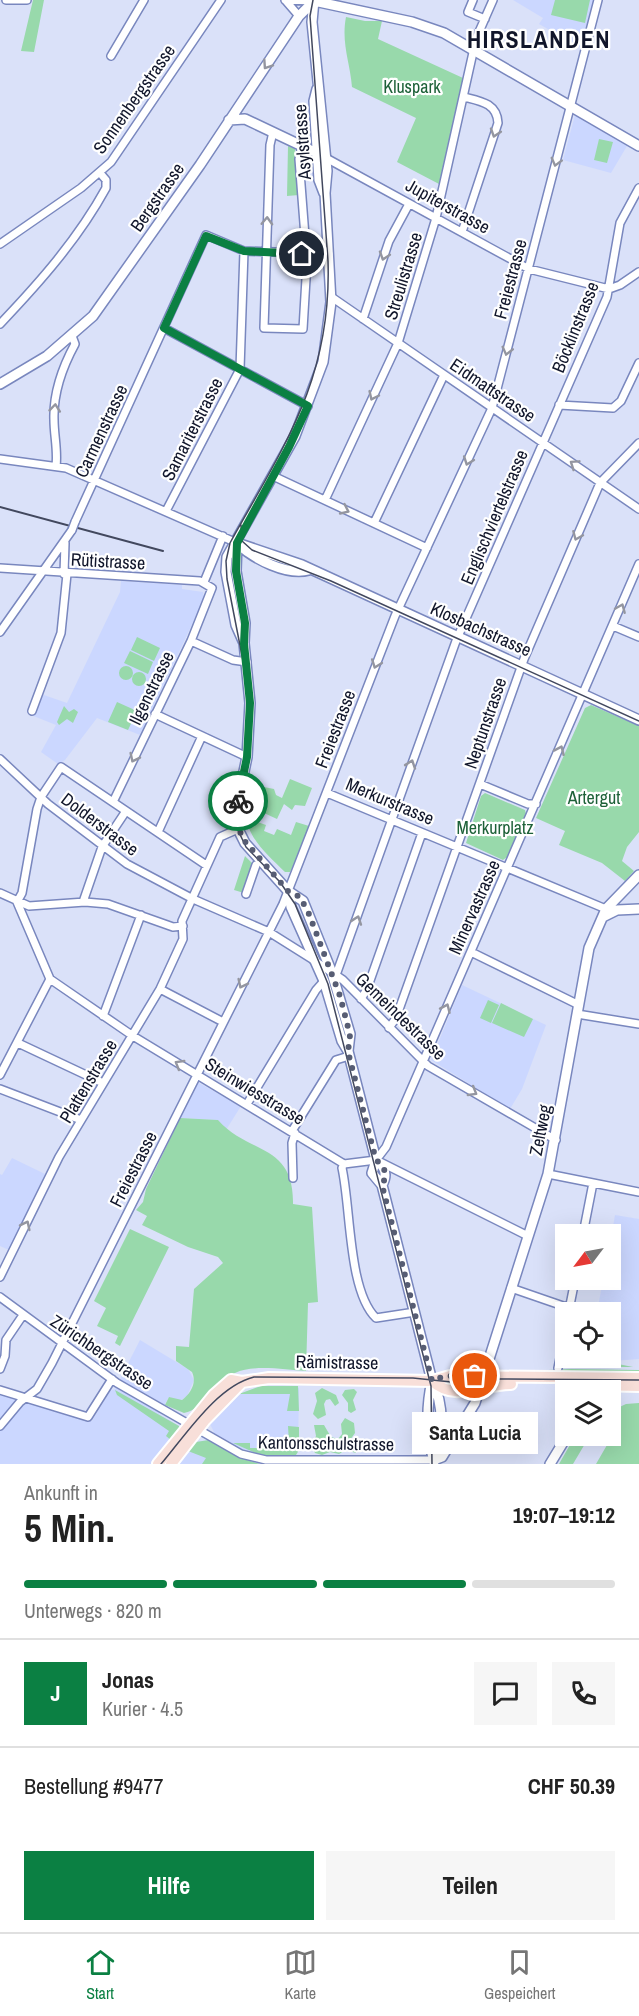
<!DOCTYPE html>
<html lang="de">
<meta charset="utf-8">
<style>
body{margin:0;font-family:"Archivo Narrow",sans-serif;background:#f6f6f6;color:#222;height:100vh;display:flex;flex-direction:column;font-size:22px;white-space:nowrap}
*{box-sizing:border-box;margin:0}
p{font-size:20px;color:#767676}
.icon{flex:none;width:33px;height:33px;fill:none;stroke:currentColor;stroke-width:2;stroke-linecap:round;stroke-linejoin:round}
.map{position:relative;height:1464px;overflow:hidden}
.sheet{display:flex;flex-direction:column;background:#fff;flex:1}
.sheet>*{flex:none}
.needle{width:39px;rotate:238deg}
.buttons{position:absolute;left:555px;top:1224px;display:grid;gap:12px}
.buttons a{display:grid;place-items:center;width:66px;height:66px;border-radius:0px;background:#fff;box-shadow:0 6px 24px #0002;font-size:30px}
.pin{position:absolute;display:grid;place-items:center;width:51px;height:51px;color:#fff;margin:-26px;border:3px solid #fff;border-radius:50%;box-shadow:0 2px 6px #0007}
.courier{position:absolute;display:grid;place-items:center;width:60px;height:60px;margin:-30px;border:4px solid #0b8043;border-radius:50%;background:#fff;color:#222;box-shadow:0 2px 8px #0007}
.bubble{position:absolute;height:42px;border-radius:0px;background:#fff;box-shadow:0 6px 24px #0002;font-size:20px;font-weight:700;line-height:42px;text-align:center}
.overview em{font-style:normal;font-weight:700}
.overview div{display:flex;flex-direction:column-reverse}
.overview{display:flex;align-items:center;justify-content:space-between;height:102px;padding:0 24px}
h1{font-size:39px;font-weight:700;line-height:45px}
.bar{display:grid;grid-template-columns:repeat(4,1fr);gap:9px 6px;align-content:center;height:72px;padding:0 24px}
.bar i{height:8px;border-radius:4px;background:#e0e0e0}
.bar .selected{background:#0b8043}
.bar p{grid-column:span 4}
.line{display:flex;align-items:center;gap:15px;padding:0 24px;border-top:2px solid #e0e0e0}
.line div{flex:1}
.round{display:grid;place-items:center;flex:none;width:63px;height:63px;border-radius:0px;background:#f6f6f6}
.button{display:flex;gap:12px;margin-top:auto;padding:12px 24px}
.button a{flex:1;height:69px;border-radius:0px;background:#0b8043;color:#fff;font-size:24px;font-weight:700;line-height:69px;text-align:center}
.button a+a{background:#f6f6f6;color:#222}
.tabs{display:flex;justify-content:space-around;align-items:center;height:84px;border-top:2px solid #e0e0e0;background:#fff;font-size:16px;color:#767676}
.tabs a{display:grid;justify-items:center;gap:3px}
.tabs .selected{color:#0b8043}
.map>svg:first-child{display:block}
.built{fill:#cbd7ff}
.green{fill:#98d9ab}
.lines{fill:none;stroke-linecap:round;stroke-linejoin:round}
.street-casing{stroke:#7987be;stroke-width:10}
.secondary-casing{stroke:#7987be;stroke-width:12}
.primary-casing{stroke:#fff;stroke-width:14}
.street{stroke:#fff;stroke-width:7}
.secondary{stroke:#fff;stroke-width:9}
.primary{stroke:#f8dfd9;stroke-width:10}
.tram{stroke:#42485e;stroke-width:1.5}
.rail{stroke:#42485e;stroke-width:2}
.street-bridge-casing{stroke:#7987be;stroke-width:10;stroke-linecap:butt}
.street-bridge{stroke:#fff;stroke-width:7}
.oneway{stroke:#9496a0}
.done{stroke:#575d73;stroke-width:6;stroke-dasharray:0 10.8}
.route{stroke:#0b8043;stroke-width:8}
.labels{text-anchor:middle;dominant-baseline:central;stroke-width:4.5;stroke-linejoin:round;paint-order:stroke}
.park-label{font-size:18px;fill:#1d6138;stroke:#fff}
.street-label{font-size:18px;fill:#11162b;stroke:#fff}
.district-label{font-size:24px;font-weight:bold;letter-spacing:1.5px;fill:#11162b;stroke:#fff}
</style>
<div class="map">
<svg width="639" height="1464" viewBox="0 0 639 1464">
<rect width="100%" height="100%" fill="#dae1f9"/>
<!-- built -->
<path class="built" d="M513,0H593L581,48L539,24L543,18Z
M575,115L627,146L611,173L563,160Z
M121,581L182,585V589L203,592L204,599L140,735L97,718L65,760L58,764L41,752L56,725L31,715L41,694L67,703L120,592Z
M462,985L546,1025L522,1089L510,1109L431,1060Z
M197,1082L241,1106L226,1130L218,1120L180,1118Z
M12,1158L45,1174L9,1250L0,1246V1174L2,1175Z
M615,1215L639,1219V1359L588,1363L589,1358H610V1312H597L603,1280H610L611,1239Z
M140,1340L188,1369L194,1380L187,1396L180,1401L169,1397L159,1414L179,1426L180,1431L151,1464H0V1394L92,1421L110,1391L115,1389Z
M261,1386L299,1388L298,1453L269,1456L268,1464H176L196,1442L209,1440L214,1432L209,1422L237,1395Z"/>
<!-- green -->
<path class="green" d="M33,0H44L34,52L21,51Z
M555,0H590L585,23L551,15Z
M346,17L365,21H382L378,39L463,78L439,184L397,162L416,118L352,87C350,62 341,43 346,17Z
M599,139L613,142L607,163L594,160Z
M288,146L295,149L299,195L287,196Z
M137,637L160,648L154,661L131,650Z
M130,651L153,662L148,674L124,663Z
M119 673a7 7 0 1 1 14 0a7 7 0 1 1-14 0Z
M132 679a7 7 0 1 1 14 0a7 7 0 1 1-14 0Z
M117,702L137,711L128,730L108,722Z
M591,705L639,726V832L627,847L622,861L634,871L625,881L602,863L559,845L565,831L536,818L585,708Z
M64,706L69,712L74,709L78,712L73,723L67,719L59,725L57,722Z
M290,779L312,788L305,806L295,805L292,810L284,804L277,819L264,813L265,809L257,806L252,820L266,825L264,831L274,835L277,829L291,835L296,822L309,826L293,866L290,872H285C266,853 244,836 246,807C247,797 253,793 254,785L274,789L276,795L282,798Z
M485,793L525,810L526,814L507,857L503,860L466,843L481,796Z
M245,856L254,865L244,893L234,890Z
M488,1000L499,1005L491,1023L480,1018Z
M501,1003L533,1019L524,1037L492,1023Z
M180,1118L218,1120C249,1155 294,1143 293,1204L312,1207L318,1302L308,1303L306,1371C285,1370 254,1364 235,1373C215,1382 205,1409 184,1413L165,1405L169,1397L182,1400C191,1393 197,1383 192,1372L176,1361V1346L189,1347L194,1289L223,1263L218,1257L188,1247L142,1225L147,1216L136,1210L143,1202L146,1189Z
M130,1229L169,1247L120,1346L115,1343L118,1336L97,1326L106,1308L94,1301Z
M613,1363L633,1367H568Z
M571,1369L639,1370V1374L526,1371Z
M261,1386H298L299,1411H287L290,1394H239Z
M322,1388L336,1395L339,1403L335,1406L330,1399L326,1400L324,1404L326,1415L318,1419L313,1414L317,1401L315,1393Z
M354,1389L357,1392L353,1400L356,1410L351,1413L348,1411V1403L342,1395L345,1390Z
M115,1390L179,1426L180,1431L172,1441L166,1436L169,1431L117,1395Z
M639,1403V1464H596L607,1445L601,1436H610L611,1411L626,1404Z
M345,1418L354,1423L355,1433L350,1440L354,1444L357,1436L356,1453L346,1450L339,1454L330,1452L322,1455L315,1453L311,1446L316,1436L314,1425H324L331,1437L338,1439L342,1434L341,1424Z
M288,1426L299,1427V1450L296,1455H260L233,1443H250V1448H272V1443H289Z
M575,1436L589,1437L573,1464H559Z
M209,1440L240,1458L260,1464H202L206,1458L188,1451L196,1442Z"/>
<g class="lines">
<!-- street casing -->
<g class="street-casing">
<path id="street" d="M6,0H27
M285,0L314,1
M473,0L468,12L485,19
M286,1L299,16
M475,41L493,0
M111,56L144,0
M273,132L270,145L264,328L303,329L307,262L299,159L302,146
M326,158L529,269L609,289L620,285L639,272
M462,232L498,123C497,103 480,101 464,97
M0,244L81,188L111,162L221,0
M330,296L639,509
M363,319L389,241L409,204
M0,324C40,282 78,239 106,188V180L100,173
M164,328L308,406
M559,405L613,408L621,401L639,363
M0,459L66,468L237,543
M56,466C58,451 54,435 54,420C53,393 63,366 75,344L72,336
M273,476L427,548
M325,500L398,343L436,218L474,48
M166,511L240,369L244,251
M75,522L206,235L244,251L329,254
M374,523L444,375
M0,568L200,581L212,588L191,641L113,802
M64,574L65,543
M204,582L223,536
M613,626L639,637
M0,632L72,530
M191,641L233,660L247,662
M32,711L61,633L67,574
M155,714L247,757
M0,759L48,804L127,864L193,899L269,932L312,959L343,980L428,1066L556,1140
M480,784L528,804H536
M327,793L606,909
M158,832L202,736
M0,893L29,906L85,902L108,904L173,927L183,926
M246,894L256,865
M17,902L50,979L133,1036L344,1164L376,1160L528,1236
M17,902L22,893L37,809L41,797L61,767L206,865
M83,902L102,847L126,811
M471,952L579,1005
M336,975L456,641L607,297L620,223L639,188
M160,989L223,1022
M361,999L367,989L422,833
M577,1014L639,1024
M103,1016L141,915
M389,1028L396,1018L524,659L600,483L639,443
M18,1043L103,1083
M0,1075L50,979
M0,1089L81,1120
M247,1104L316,990L324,981
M292,1131L336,1060L349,1056
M376,1160L386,1147L639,564
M344,1164L342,1168C351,1208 348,1291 376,1318L415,1312
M548,1174L639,1192
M293,1178L292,1143L295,1133
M583,1234L593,1183
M0,1277L59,1157L160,989L183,939L182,921L220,837L238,829
M511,1288L569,1308
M0,1297L117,1383L241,1454L266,1460H434
M569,1310L575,1280
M558,1368L566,1329
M0,1369L5,1356L6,1340L23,1315
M0,1390L88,1417L112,1379
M0,1426L20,1402L37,1389L52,1363L283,904L395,616L492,408L598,0"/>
</g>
<!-- secondary casing -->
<g class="secondary-casing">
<path id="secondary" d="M314,0L312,22L327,171L325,193L331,302L323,362L295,436L227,557L226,572L236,625L244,643L250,703L247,757L236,810L238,829L245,843L288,891L291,907L324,981L342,1041L348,1051L376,1160L372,1173L382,1185L432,1381C444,1403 444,1438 434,1460
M314,1L412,22L444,33L639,146
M317,89L314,101L319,180L324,193
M229,120L245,119L321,155
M0,384L47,356L93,316L200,165L299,16L314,1
M237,543L302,565L639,720
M237,543L236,571L245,623L244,643
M238,544C254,559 287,576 309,570
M288,891L303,901L332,973L350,1034L348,1051
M603,917L617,910L639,909
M376,1160C385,1167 388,1174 382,1185
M432,1381C426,1407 427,1436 434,1462
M434,1460L442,1457L475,1403L548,1174L589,948L606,909L639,875
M550,1464L567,1436"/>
</g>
<!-- primary casing -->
<g class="primary-casing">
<path id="primary" d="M432,1381C455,1402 483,1384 511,1384
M595,1385L639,1386
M158,1464L214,1395L231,1380L242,1382L269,1378L432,1381L450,1376L639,1378
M171,1464L205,1420L242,1382"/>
</g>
<!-- street -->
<use href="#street" class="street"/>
<!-- secondary -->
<use href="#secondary" class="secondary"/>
<!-- primary -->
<use href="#primary" class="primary"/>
<!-- tram -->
<path class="tram" d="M313,0L310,16L328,261C332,378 284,446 230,543L226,561L227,579L245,671L248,710L247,743L235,809V824L246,847L280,882L295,904L328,984L431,1386L432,1464
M241,525L242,541L252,550L331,581L639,721
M161,1464C185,1436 217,1386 254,1377L413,1378L461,1383L493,1379L639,1380"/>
<!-- rail -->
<path class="rail" d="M0,507L163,551"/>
<!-- street-bridge casing -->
<g class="street-bridge-casing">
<path id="street-bridge" d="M72,530L75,522"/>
</g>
<!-- street-bridge -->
<use href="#street-bridge" class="street-bridge"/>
</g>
<!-- one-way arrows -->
<defs><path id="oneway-chevron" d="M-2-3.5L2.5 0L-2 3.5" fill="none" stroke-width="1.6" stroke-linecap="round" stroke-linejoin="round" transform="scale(1.5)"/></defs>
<g class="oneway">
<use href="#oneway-chevron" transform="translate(267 65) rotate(124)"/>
<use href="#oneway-chevron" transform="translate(495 133) rotate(108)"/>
<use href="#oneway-chevron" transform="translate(556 162) rotate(105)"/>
<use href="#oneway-chevron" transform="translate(267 221) rotate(-88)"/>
<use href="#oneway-chevron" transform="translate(384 256) rotate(108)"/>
<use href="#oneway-chevron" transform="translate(507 351) rotate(104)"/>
<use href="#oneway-chevron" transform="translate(373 396) rotate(115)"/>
<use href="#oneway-chevron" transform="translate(55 408) rotate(-84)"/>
<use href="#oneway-chevron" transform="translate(468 461) rotate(110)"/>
<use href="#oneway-chevron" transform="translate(574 464) rotate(-146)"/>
<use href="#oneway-chevron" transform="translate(345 510) rotate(25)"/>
<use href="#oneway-chevron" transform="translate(577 536) rotate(113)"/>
<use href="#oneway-chevron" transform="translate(621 608) rotate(-67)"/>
<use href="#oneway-chevron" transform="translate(376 664) rotate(110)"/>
<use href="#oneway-chevron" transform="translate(560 750) rotate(-66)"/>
<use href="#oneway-chevron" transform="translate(134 758) rotate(116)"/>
<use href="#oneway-chevron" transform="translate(411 764) rotate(-71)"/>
<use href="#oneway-chevron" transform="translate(357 920) rotate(-71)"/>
<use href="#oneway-chevron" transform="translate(242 984) rotate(116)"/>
<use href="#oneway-chevron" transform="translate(446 1008) rotate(-66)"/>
<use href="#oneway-chevron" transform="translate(179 1064) rotate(-149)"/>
<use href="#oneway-chevron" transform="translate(473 1092) rotate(31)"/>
<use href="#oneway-chevron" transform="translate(26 1225) rotate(-64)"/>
</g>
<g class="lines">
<!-- done -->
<path class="done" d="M238,801L236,817L242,838L288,891L300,897L309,914L340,996L350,1035L348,1052L376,1160C385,1167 388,1174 382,1185L432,1381L445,1376H475"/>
<!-- route -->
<path class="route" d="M238,801L247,757L250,703L244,644L245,623L236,571L237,543L289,447L308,406L164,328L206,236L244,251L302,254"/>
</g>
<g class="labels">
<!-- park labels -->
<g class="park-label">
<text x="412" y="86">Kluspark</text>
<text x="594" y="797">Artergut</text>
<text x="495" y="827">Merkurplatz</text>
</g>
<!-- street labels -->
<g class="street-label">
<text transform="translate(134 99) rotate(-55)">Sonnenbergstrasse</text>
<text transform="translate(302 142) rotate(-94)">Asylstrasse</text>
<text transform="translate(157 197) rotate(-55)">Bergstrasse</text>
<text transform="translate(448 206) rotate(29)">Jupiterstrasse</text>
<text transform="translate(403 276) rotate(-73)">Streulistrasse</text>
<text transform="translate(510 279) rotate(-75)">Freiestrasse</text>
<text transform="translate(575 327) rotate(-68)">Böcklinstrasse</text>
<text transform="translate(493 390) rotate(34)">Eidmattstrasse</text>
<text transform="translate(192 429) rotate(-63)">Samariterstrasse</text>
<text transform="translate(101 431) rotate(-65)">Carmenstrasse</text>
<text transform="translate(494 517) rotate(-67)">Englischviertelstrasse</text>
<text transform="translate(108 561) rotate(3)">Rütistrasse</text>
<text transform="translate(481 629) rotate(24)">Klosbachstrasse</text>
<text transform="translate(151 688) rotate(-64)">Ilgenstrasse</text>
<text transform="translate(485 723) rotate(-71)">Neptunstrasse</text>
<text transform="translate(335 729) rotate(-69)">Freiestrasse</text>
<text transform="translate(390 801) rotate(23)">Merkurstrasse</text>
<text transform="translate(100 824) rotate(37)">Dolderstrasse</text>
<text transform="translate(474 907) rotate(-66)">Minervastrasse</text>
<text transform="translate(401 1016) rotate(44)">Gemeindestrasse</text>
<text transform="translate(88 1081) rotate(-59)">Plattenstrasse</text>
<text transform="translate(255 1091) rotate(31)">Steinwiesstrasse</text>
<text transform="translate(540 1130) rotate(-79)">Zeltweg</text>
<text transform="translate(133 1169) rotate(-63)">Freiestrasse</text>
<text transform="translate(102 1352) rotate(34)">Zürichbergstrasse</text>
<text transform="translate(337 1362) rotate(1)">Rämistrasse</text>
<text transform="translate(326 1443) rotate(1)">Kantonsschulstrasse</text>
</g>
<!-- district labels -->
<g class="district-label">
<text x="539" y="39">HIRSLANDEN</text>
</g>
</g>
</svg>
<div class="buttons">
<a><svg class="needle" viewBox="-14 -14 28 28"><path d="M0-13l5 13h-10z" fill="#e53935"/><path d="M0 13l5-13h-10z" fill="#767676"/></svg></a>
<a><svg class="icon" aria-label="locate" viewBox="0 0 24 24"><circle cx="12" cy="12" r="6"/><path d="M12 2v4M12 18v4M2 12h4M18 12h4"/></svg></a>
<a><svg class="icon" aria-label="layers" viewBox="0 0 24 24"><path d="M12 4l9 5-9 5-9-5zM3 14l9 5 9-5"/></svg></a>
</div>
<div class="pin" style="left:475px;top:1376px;background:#ea580c"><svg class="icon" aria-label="bag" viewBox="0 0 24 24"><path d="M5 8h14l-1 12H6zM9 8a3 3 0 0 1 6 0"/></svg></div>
<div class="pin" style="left:302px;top:254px;background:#1f2937"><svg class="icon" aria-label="home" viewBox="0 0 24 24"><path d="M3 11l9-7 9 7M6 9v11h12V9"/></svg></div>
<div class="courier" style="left:238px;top:801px"><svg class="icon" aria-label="bike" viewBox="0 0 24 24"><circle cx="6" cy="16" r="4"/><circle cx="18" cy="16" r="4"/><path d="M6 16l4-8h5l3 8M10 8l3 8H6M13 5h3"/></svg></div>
<div class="bubble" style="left:412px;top:1412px;width:126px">Santa Lucia</div>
</div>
<section class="sheet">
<div class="overview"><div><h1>5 Min.</h1><p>Ankunft in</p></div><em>19:07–19:12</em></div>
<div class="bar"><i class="selected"></i><i class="selected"></i><i class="selected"></i><i></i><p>Unterwegs · 820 m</p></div>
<div class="line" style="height:108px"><b class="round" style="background:#0b8043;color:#fff">J</b><div><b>Jonas</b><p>Kurier · 4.5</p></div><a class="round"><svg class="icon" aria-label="chat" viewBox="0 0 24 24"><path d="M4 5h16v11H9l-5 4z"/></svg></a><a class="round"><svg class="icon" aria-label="phone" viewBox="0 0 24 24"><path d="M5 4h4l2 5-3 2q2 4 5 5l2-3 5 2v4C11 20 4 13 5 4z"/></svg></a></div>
<div class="line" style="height:78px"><div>Bestellung #9477</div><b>CHF 50.39</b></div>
<div class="button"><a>Hilfe</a><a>Teilen</a></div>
</section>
<nav class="tabs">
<a class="selected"><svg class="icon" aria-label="home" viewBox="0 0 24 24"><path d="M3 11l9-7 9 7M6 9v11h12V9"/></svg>Start</a>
<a><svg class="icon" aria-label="map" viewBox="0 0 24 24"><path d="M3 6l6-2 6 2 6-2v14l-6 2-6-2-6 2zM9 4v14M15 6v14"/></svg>Karte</a>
<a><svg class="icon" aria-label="saved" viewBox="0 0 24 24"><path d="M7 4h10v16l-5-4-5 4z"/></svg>Gespeichert</a>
</nav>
